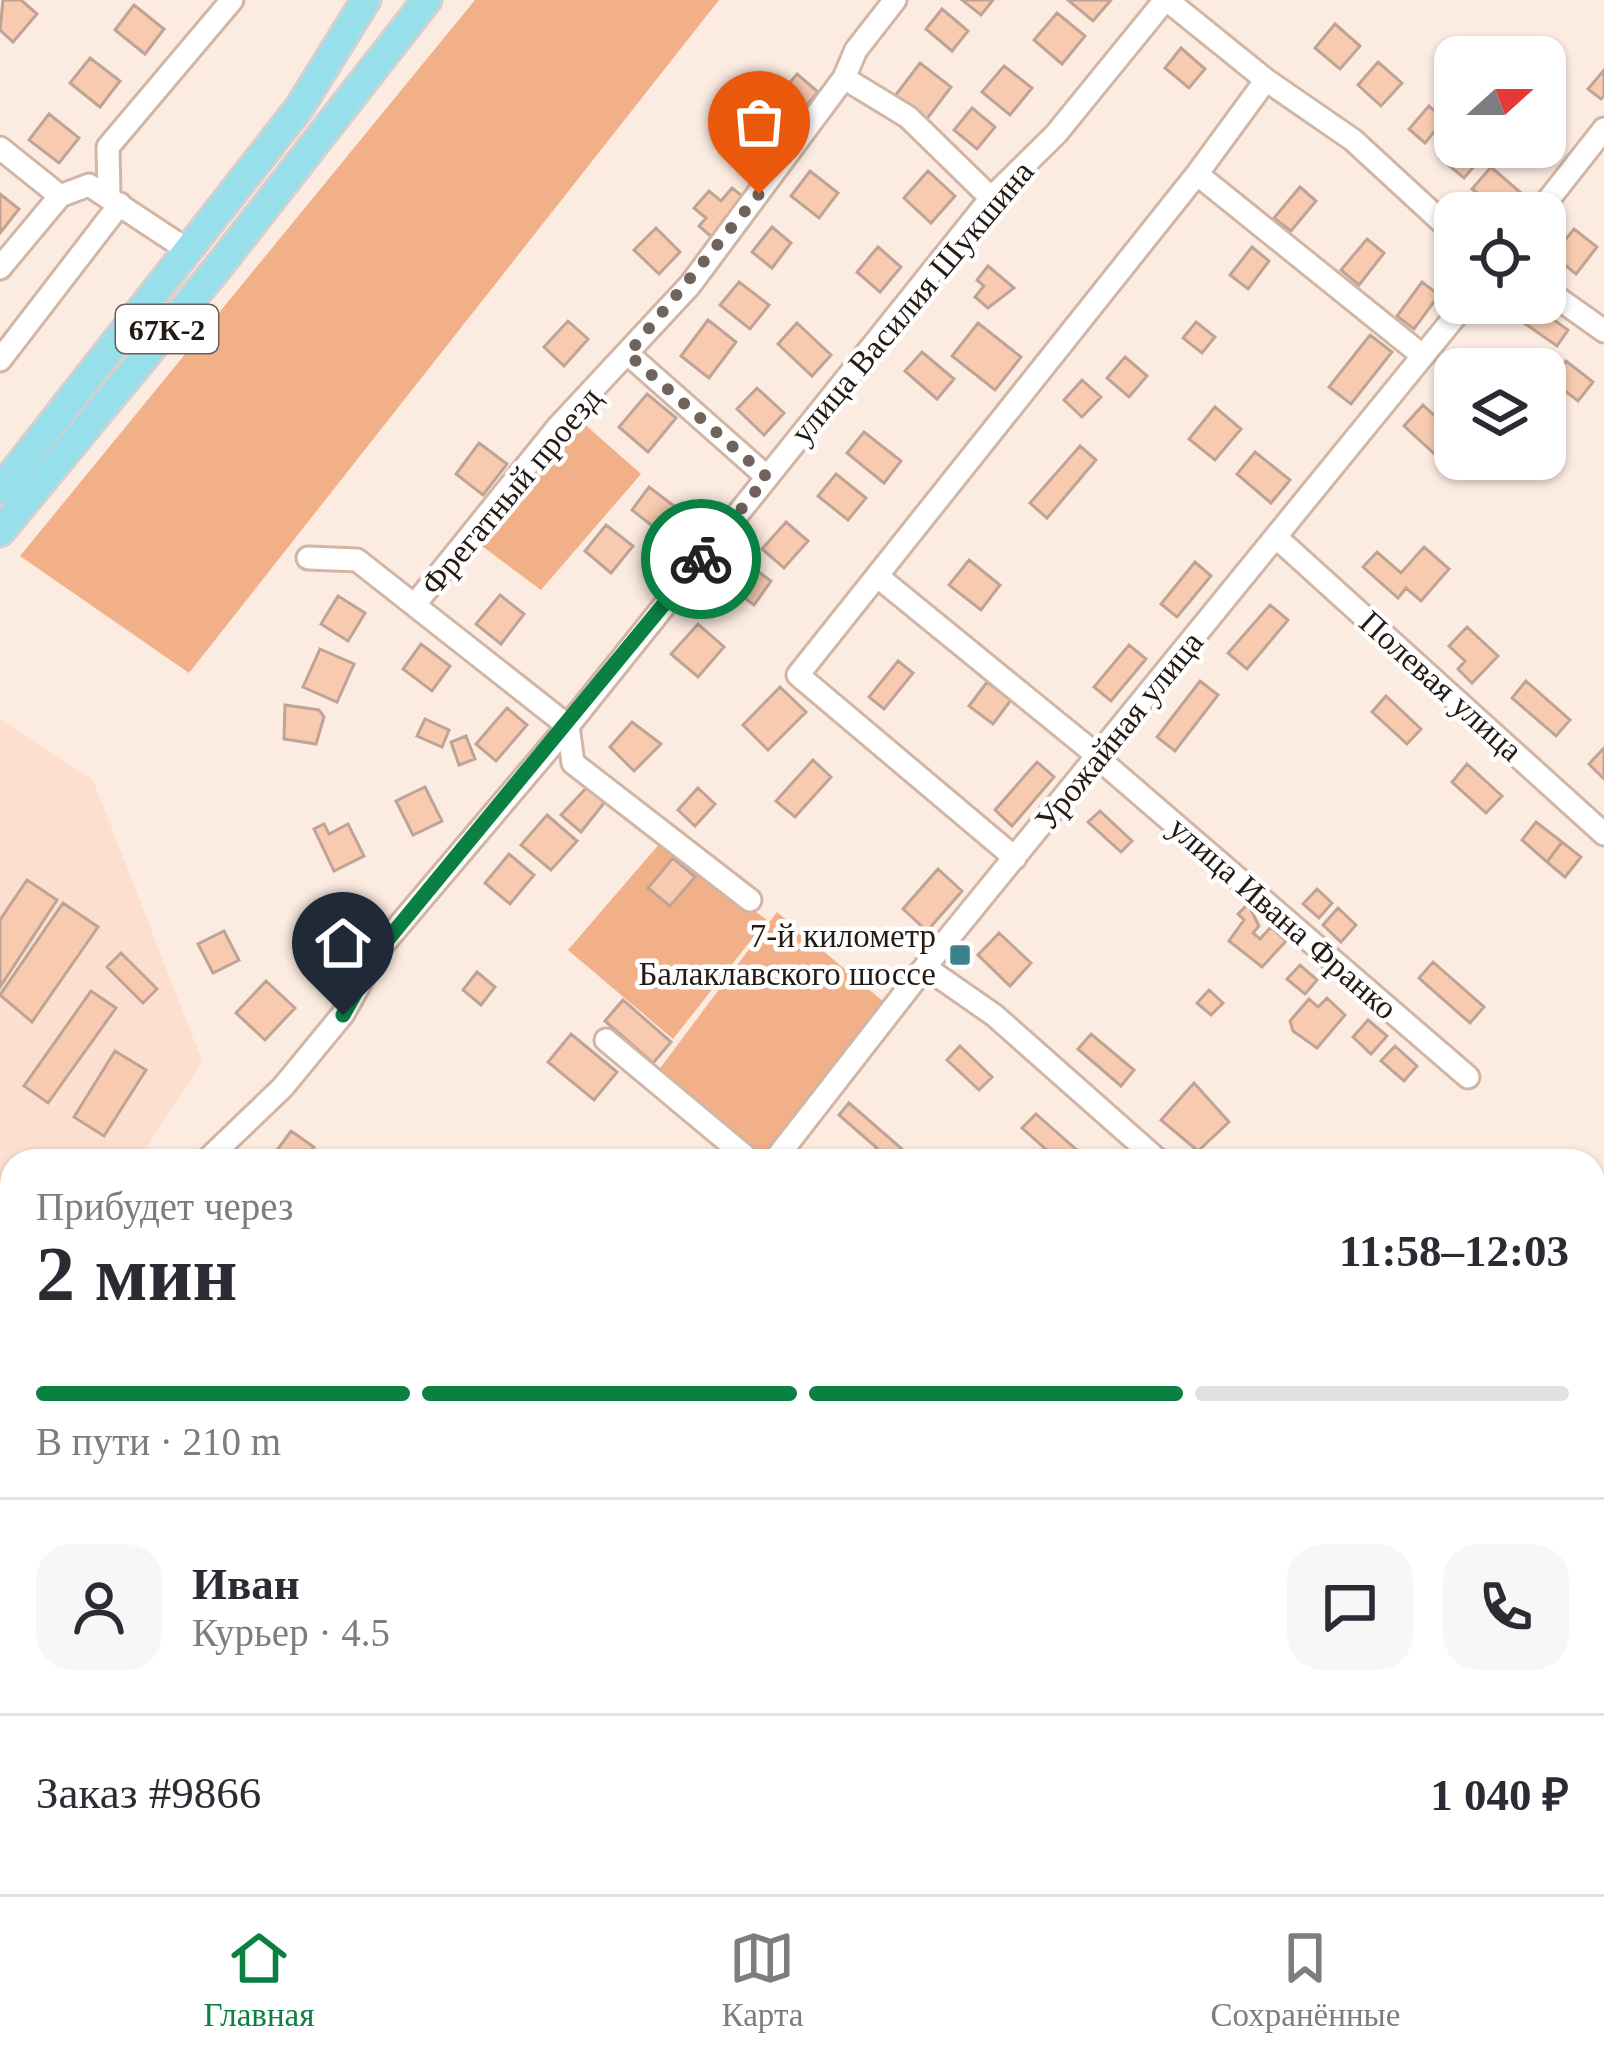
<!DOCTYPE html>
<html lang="ru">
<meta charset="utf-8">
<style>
body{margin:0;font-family:Georgia,serif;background:#f7f7f7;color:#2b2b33;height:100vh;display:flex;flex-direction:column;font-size:45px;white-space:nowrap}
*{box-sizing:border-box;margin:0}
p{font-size:39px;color:#7c7c81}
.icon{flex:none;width:66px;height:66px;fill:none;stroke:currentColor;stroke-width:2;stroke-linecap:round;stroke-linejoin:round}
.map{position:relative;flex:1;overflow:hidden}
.panel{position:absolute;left:0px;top:1149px;width:1605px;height:747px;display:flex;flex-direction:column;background:#fff;border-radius:36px 36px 0 0;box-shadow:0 3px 9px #0004}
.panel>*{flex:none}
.needle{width:78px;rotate:69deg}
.tools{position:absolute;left:1434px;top:36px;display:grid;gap:24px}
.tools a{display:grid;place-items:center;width:132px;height:132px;border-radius:24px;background:#fff;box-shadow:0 3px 9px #0004;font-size:60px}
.pin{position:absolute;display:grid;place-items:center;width:102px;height:102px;color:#fff;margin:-123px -51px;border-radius:50% 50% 50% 0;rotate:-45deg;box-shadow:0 0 12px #0007}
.pin .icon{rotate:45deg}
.courier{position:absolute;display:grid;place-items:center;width:120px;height:120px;margin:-60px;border:9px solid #0b8043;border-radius:50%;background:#fff;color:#222;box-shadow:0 3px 15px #0007}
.headline em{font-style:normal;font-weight:800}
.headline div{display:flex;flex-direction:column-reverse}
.headline{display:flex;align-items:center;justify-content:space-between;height:204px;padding:0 36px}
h1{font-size:78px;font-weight:800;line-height:90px}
.bar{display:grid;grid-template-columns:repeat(4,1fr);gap:18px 12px;align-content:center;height:144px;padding:0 36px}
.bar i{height:15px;border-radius:9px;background:#e1e1e2}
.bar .active{background:#0b8043}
.bar p{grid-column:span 4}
.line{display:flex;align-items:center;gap:30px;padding:0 36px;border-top:3px solid #e1e1e2}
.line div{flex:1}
.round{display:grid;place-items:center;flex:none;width:126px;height:126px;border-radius:36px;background:#f7f7f7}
.dock{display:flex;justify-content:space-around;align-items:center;height:168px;border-top:3px solid #e1e1e2;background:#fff;font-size:33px;color:#7c7c81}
.dock a{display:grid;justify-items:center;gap:6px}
.dock .active{color:#0b8043}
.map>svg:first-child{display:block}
.built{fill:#fcdfce}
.green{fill:#f2b089}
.building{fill:#f8cbb1;stroke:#bfa495;stroke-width:3}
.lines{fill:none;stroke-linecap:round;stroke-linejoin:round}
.minor-casing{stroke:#d1b6a6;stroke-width:27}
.major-casing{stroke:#d3d1d0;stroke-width:33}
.minor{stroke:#fff;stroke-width:21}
.major{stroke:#97dfeb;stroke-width:27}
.done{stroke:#70635c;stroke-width:12;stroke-dasharray:0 21.6}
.route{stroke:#0b8043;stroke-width:15}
.poi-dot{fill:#3c828e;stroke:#fff;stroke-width:4.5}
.labels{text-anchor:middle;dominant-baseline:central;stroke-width:9;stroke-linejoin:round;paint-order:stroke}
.shield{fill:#fff;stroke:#665f5a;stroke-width:3}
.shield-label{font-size:30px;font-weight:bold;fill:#241a14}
.street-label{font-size:33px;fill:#241a14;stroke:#fff}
.poi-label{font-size:33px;fill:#241a14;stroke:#fff;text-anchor:end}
</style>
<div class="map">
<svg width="1604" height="1894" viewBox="0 0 1604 1894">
<rect width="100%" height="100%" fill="#fcebe1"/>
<!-- built -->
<path class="built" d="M0,718L93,780L202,1061L138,1161H12V1192L0,1188Z"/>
<!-- green -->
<path class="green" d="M475,0H719L189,673L20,556Z
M581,421L641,474L541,590L482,546Z
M661,842L767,920L673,1039L568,950Z
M777,912L885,1003L766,1161H760L658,1071Z
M200,1884H374L367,1894H211Z"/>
<!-- building -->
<path class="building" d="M3,0H21L37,14L13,42L0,30Z
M962,0H993L981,15Z
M1068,0H1111L1093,21Z
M134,5L164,29L145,54L115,30Z
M942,9L968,31L952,51L926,29Z
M1057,13L1085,36L1062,64L1034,40Z
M1335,24L1360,46L1340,69L1315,48Z
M1181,48L1205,69L1189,88L1165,68Z
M90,58L120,81L100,107L70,83Z
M1378,62L1402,83L1381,106L1358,85Z
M920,63L951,87L926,120L895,96Z
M1004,66L1032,88L1010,115L982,92Z
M1604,70V96L1601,99L1588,89Z
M797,74L818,92L801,112L780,94Z
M1429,106L1444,120L1425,143L1409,129Z
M972,108L995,127L977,149L954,130Z
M732,110L762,134L744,157L714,133Z
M49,114L79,138L59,163L29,140Z
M1455,140V147H1471L1482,157L1464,178L1440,158Z
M1491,167L1521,193L1504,213L1472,189Z
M810,171L838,193L819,218L791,196Z
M928,171L955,196L931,223L904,198Z
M1300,187L1316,201L1291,231L1274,218Z
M732,188L747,200L714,239L699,226L706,218L694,208L709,191L721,201Z
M0,194L19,209L0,233Z
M772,227L791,243L772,268L752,252Z
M656,228L680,252L659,274L634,250Z
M1574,229L1597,247L1576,274L1553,255Z
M1367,239L1384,253L1359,285L1341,270Z
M878,247L901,267L880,292L857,272Z
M1252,247L1269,261L1248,289L1230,275Z
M988,266L1014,288L988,308L975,297L984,286L977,280Z
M739,282L769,305L750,329L720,305Z
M1422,282L1439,295L1414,329L1397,316Z
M1530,303L1568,330L1557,346L1497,304Z
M708,320L736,342L709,378L681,356Z
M568,321L588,339L564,366L544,347Z
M1196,322L1215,337L1202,353L1183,338Z
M797,323L831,355L812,376L778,344Z
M978,323L1021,357L995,390L952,356Z
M1370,335L1392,352L1351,404L1329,387Z
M922,352L954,379L937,399L905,371Z
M1125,357L1147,376L1129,397L1107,378Z
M1566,361L1593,382L1578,401L1551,380Z
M1082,380L1101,397L1082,417L1064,400Z
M757,388L784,413L764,435L737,409Z
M647,394L676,418L648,452L619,427Z
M1423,405L1455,435L1437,456L1404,426Z
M1215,407L1241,429L1215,460L1189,439Z
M864,432L901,461L884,483L847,453Z
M479,443L507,464L483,495L456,474Z
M1080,446L1096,460L1047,518L1030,503Z
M1255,452L1290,480L1271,503L1237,474Z
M836,474L866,498L848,520L818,496Z
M649,487L678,509L660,532L632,510Z
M786,522L808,541L784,568L762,549Z
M606,525L633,546L611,573L585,551Z
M1424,547L1449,569L1421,601L1406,588L1398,598L1363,567L1377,552L1401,573Z
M741,559L771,581L754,605L724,583Z
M969,560L1000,585L981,610L949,585Z
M1195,562L1211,576L1177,617L1161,604Z
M500,595L524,614L501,644L476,624Z
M338,596L365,613L348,641L321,624Z
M1270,605L1288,620L1247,669L1228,653Z
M698,624L724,647L698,677L671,654Z
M1467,627L1498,656L1472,683L1458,669L1465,661L1449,646Z
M421,644L450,666L432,691L403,669Z
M1129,645L1146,659L1111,701L1094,687Z
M320,649L354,664L337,702L303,687Z
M898,661L913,673L884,709L869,697Z
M1200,681L1218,695L1175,751L1157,737Z
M1526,681L1570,720L1556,736L1512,698Z
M987,682L1011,700L993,724L969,706Z
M780,687L806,712L768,750L743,725Z
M1386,696L1421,729L1407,744L1372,712Z
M285,705L319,710L324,717L316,744L284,739Z
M507,708L527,725L496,761L476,744Z
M425,719L449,730L442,747L417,736Z
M632,722L661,744L634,771L610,747Z
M466,736L475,759L459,765L451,742Z
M1604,748V779L1589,764Z
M813,760L831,777L795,817L776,801Z
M1037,762L1054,777L1012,826L995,810Z
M1467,764L1502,796L1486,813L1452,782Z
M590,784L608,798L581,832L561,815Z
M425,787L442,821L413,835L396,801Z
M698,788L715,804L695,826L678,810Z
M1100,811L1132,841L1121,852L1088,822Z
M547,815L577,841L551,870L521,845Z
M1536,822L1562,842L1547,862L1522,840Z
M324,824L329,834L348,824L364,856L334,871L314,829Z
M1562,842L1581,857L1565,877L1547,862Z
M509,854L534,875L510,904L485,883Z
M673,858L695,877L670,906L648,888Z
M938,869L962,891L927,931L903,909Z
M27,880L57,900L0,987V920Z
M1317,889L1332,903L1319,918L1303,904Z
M63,903L98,927L32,1022L0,995Z
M1248,904L1259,926L1253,933L1260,939L1271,927L1286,941L1262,967L1229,941L1244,920L1238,914Z
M1338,908L1356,925L1341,942L1323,925Z
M224,931L239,960L213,973L198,944Z
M999,933L1031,963L1010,986L978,955Z
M121,953L157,989L143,1003L107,967Z
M1433,962L1484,1007L1470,1023L1419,978Z
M1300,965L1317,980L1305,994L1287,979Z
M477,972L495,987L481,1005L463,990Z
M266,981L295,1008L265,1040L236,1013Z
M1209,990L1223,1003L1211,1015L1197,1003Z
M91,991L116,1008L48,1103L24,1086Z
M1327,998L1345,1015L1317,1048L1293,1031L1290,1021L1309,999L1318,1007Z
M623,1000L671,1042L653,1063L605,1021Z
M1368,1020L1387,1036L1371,1054L1353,1037Z
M571,1034L617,1072L594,1100L548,1062Z
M1091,1034L1134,1070L1121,1086L1078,1049Z
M960,1046L992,1077L979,1090L947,1060Z
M1395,1046L1417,1066L1404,1081L1381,1061Z
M115,1051L146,1070L104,1136L74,1117Z
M1194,1083L1229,1122L1198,1151L1161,1120Z
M849,1103L901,1148L889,1161H866L877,1148L839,1115Z
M1036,1114L1079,1152L1071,1161H1059L1022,1128Z
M291,1131L314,1147L304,1161H277L272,1157Z
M1,1392L12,1400L9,1432L0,1426Z
M24,1884H45L55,1893L15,1894Z
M418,1884H431L443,1894H409Z"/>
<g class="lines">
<!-- minor casing -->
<g class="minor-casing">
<path id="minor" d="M1167,0L1266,80L1353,140L1455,234
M844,78L856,50L895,0
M0,148L60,196L89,185L189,251
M1197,174L1266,80
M109,197L108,147L232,0
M1538,213L1604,129
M0,268L60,196
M1545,289L1604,331
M628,354L767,477
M0,360L120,204
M1277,538L1604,834
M308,558L357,560L568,726L573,763L750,900
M877,576L1099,757
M416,603L557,428L690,285L844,78L908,117L991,198
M1098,758L1468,1077
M1015,858L798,675L1197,174L1423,356
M925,967L994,1015L1159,1161
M606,1040L751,1161
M206,1161L283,1087L343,1014L380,948L568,726L991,198L1056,134L1165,0
M774,1161L925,967L1466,303
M0,1216L12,1218
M0,1523L12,1504
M0,1850L12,1835
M187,1884L198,1894
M468,1884L472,1894
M385,1894L392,1884"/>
</g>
<!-- major casing -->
<g class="major-casing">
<path id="major" d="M0,490L299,108L366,0
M0,532L216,270L427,0"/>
</g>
<!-- minor -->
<use href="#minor" class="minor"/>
<!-- major -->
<use href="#major" class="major"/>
</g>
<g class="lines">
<!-- done -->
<path class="done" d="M701,559L767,477L628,354L759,194"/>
<!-- route -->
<path class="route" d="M343,1015L380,949L701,559"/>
</g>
<!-- markers -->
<rect class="poi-dot" x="948" y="943" width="24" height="24" rx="6"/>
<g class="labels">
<!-- shield labels -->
<rect class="shield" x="116" y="305" width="102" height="48" rx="9"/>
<g class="shield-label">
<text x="167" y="329">67К-2</text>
</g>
<!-- street labels -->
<g class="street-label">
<text transform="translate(912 302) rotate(-50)">улица Василия Шукшина</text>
<text transform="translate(511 491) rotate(-50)">Фрегатный проезд</text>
<text transform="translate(1441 686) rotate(42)">Полевая улица</text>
<text transform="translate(1119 731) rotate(-51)">Урожайная улица</text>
<text transform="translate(1283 918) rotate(41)">улица Ивана Франко</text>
</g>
<!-- poi labels -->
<g class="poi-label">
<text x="936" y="936">7-й километр<tspan x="936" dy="38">Балаклавского шоссе</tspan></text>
</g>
</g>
</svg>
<div class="tools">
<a><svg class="needle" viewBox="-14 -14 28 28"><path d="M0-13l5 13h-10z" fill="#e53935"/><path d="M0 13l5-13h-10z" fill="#7c7c81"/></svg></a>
<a><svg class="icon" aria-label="locate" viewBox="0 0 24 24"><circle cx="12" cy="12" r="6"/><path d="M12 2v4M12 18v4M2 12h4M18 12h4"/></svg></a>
<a><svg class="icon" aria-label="layers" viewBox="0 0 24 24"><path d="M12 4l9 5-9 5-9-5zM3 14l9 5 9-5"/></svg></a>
</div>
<div class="pin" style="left:759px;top:194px;background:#ea580c"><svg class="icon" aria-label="bag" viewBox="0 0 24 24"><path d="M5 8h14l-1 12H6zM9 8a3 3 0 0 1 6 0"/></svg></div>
<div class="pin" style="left:343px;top:1015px;background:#1f2937"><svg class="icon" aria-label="home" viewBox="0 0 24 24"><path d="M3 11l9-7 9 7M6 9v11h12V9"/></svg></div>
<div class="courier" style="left:701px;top:559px"><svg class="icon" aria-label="bike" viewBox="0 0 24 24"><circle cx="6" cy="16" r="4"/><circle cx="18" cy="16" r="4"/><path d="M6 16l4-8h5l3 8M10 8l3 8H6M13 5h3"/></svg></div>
<section class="panel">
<div class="headline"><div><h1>2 мин</h1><p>Прибудет через</p></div><em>11:58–12:03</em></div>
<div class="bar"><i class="active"></i><i class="active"></i><i class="active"></i><i></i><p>В пути · 210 m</p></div>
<div class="line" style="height:216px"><a class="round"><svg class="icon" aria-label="person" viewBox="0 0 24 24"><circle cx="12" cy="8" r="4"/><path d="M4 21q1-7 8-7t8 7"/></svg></a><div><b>Иван</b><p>Курьер · 4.5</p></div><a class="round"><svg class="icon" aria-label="chat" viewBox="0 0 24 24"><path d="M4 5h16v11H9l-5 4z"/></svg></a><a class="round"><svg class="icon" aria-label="phone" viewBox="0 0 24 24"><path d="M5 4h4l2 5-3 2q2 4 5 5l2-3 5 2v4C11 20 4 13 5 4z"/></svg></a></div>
<div class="line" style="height:156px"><div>Заказ #9866</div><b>1 040 ₽</b></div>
</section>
</div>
<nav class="dock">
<a class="active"><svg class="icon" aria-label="home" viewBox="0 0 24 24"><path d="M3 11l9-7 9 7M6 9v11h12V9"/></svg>Главная</a>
<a><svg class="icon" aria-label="map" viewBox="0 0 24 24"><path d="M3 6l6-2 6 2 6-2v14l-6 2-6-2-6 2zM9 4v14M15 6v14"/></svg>Карта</a>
<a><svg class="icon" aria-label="saved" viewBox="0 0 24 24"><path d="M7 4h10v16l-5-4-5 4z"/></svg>Сохранённые</a>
</nav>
